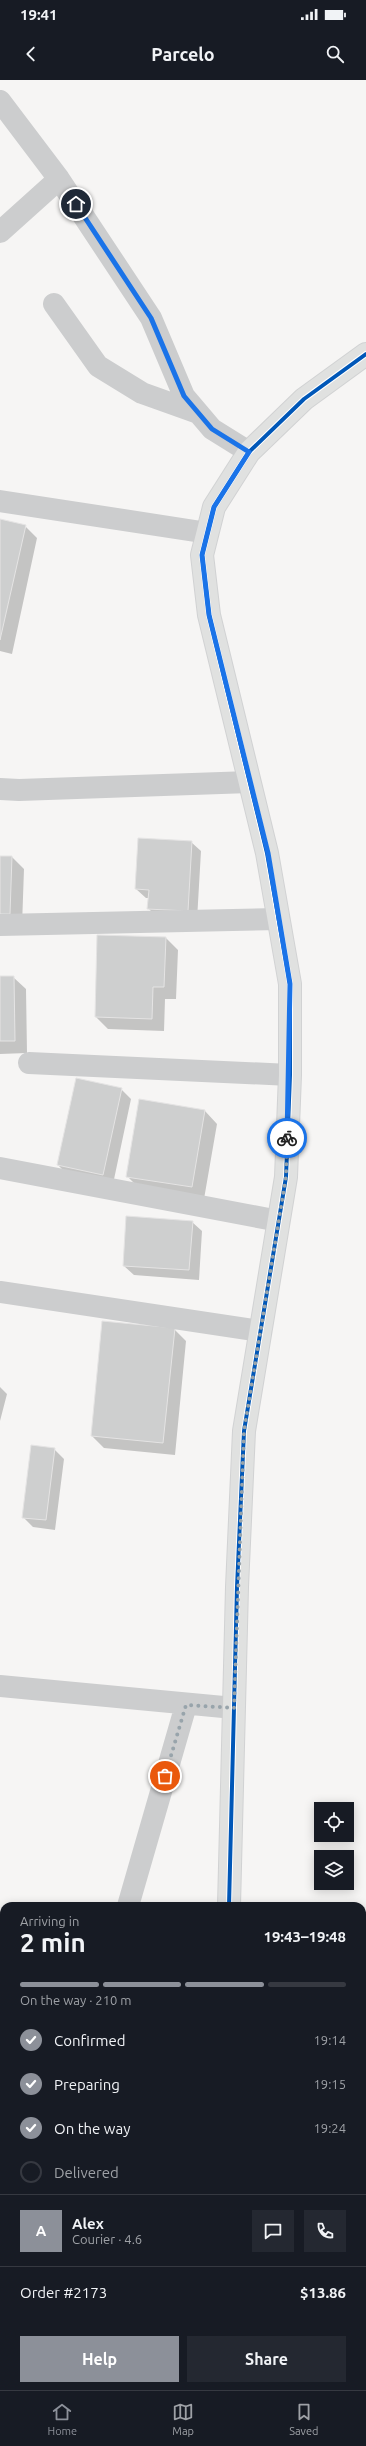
<!DOCTYPE html>
<meta charset="utf-8">
<style>
body{margin:0;font-family:Ubuntu,sans-serif;background:#242831;color:#f1f3f6;height:100vh;display:flex;flex-direction:column;font-size:15px;white-space:nowrap}
*{box-sizing:border-box;margin:0}
p{font-size:13px;color:#9ea1a6}
.icon{flex:none;width:22px;height:22px;fill:none;stroke:currentColor;stroke-width:2;stroke-linecap:round;stroke-linejoin:round}
.map{position:relative;flex:1;overflow:hidden}
.drawer{position:absolute;left:0px;top:1822px;width:366px;height:488px;display:flex;flex-direction:column;background:#171b24;border-radius:12px 12px 0 0;box-shadow:0 2px 10px #0003}
.drawer>*{flex:none}
.fabs{position:absolute;left:314px;top:1722px;display:grid;gap:8px}
.fabs a{display:grid;place-items:center;width:40px;height:40px;border-radius:0px;background:#171b24;box-shadow:0 2px 10px #0003;font-size:20px}
.pin{position:absolute;display:grid;place-items:center;width:34px;height:34px;color:#fff;margin:-17px;border:2px solid #fff;border-radius:50%;box-shadow:0 1px 4px #0007}
.courier{position:absolute;display:grid;place-items:center;width:40px;height:40px;margin:-20px;border:3px solid #1a73e8;border-radius:50%;background:#fff;color:#222;box-shadow:0 1px 5px #0007}
.headline em{font-style:normal;font-weight:700}
.headline div{display:flex;flex-direction:column-reverse}
.headline{display:flex;align-items:center;justify-content:space-between;height:68px;padding:0 20px}
h1{font-size:26px;font-weight:700;line-height:30px}
.bar{display:grid;grid-template-columns:repeat(4,1fr);gap:6px 4px;align-content:center;height:48px;padding:0 20px}
.bar i{height:5px;border-radius:3px;background:#363941}
.bar .on{background:#8c9099}
.bar p{grid-column:span 4}
.line{display:flex;align-items:center;gap:10px;padding:0 20px;border-top:1px solid #363941}
.line div{flex:1}
.round{display:grid;place-items:center;flex:none;width:42px;height:42px;border-radius:0px;background:#242831}
ol{padding:0 20px;list-style:none}
li{display:flex;align-items:center;gap:12px;height:44px}
li p{margin-inline-start:auto}
li .icon{padding:4px;border-radius:50%;background:#8c9099;color:#fff;stroke-width:4}
li:last-child{color:#9ea1a6}
li i{width:22px;height:22px;border:2px solid #363941;border-radius:50%}
.primary-button{display:flex;gap:8px;margin-top:auto;padding:8px 20px}
.primary-button a{flex:1;height:46px;border-radius:0px;background:#8c9099;color:#fff;font-size:16px;font-weight:700;line-height:46px;text-align:center}
.primary-button a+a{background:#242831;color:#f1f3f6}
.status{display:flex;justify-content:space-between;align-items:center;height:28px;padding:0 20px;background:#171b24;direction:ltr}
.status svg{height:11px;fill:currentColor}
header{display:flex;justify-content:space-between;align-items:center;height:52px;padding:0 20px;background:#171b24;font-size:18px;font-weight:700}
.tabs{display:flex;justify-content:space-around;align-items:center;height:56px;border-top:1px solid #363941;background:#171b24;font-size:11px;color:#9ea1a6}
.tabs a{display:grid;justify-items:center;gap:2px}
.tabs .on{color:#8c9099}
.map>svg:first-child{display:block}
.shadow{fill:#0003}
.building{fill:#cecfcf;stroke:#e5e4e4}
.lines{fill:none;stroke-linecap:round;stroke-linejoin:round}
.secondary-casing{stroke:#d1d2d3;stroke-width:24}
.street{stroke:#cccdce;stroke-width:22}
.secondary{stroke:#e0e1e0;stroke-width:22}
.cycleway-casing{stroke:#fff;stroke-width:6}
.cycleway{stroke:#0057b8;stroke-width:4}
.done{stroke:#98a4ab;stroke-width:4;stroke-dasharray:0 7.2}
.route{stroke:#1a73e8;stroke-width:5}
</style>
<div class="status"><b>19:41</b><svg viewBox="0 0 49 12"><path d="M0 12V9h3v3zM5 12V6h3v6zM10 12V3h3v9zM15 12V0h3v12zM26 1h20v11H26zM47 4h2v5h-2z"/></svg></div>
<header><svg class="icon" aria-label="back" viewBox="0 0 24 24"><path d="M15 5l-7 7 7 7"/></svg>Parcelo<svg class="icon" aria-label="search" viewBox="0 0 24 24"><circle cx="10" cy="10" r="6"/><path d="M15 15l6 6"/></svg></header>
<div class="map">
<svg width="366" height="2310" viewBox="0 0 366 2310">
<rect width="100%" height="100%" fill="#f6f5f4"/>
<!-- shadow -->
<path class="shadow" d="M0,440L25,446L37,458L12,574L0,571Z
M191,762L201,771L197,840L158,838L148,828L149,818H146L136,809Z
M0,777H12L24,789L22,846L0,845Z
M166,858L178,870L176,919H165L164,951L108,949L96,937Z
M0,897H13L26,909L27,973L0,974Z
M121,1009L131,1019L113,1104L68,1095L58,1085Z
M205,1031L217,1044L204,1119L139,1108L127,1096Z
M192,1142L202,1151L199,1200L134,1195L124,1186Z
M174,1249L186,1261L175,1375L104,1368L92,1356Z
M0,1307L7,1314L0,1341Z
M54,1369L64,1379L55,1450L33,1447L23,1437Z"/>
<!-- building -->
<path class="building" d="M0,439L26,445L0,560Z
M138,758L192,761L188,831L147,829L149,810L135,809Z
M0,776H12L10,834H0Z
M97,855L166,857L164,907H153L152,939L95,937Z
M0,896H14L15,961H0Z
M76,998L122,1008L103,1095L57,1085Z
M139,1019L205,1030L192,1107L126,1097Z
M126,1136L193,1141L189,1190L123,1186Z
M102,1241L175,1248L163,1363L91,1356Z
M31,1365L55,1368L46,1440L22,1438Z"/>
<g class="lines">
<!-- secondary casing -->
<g class="secondary-casing">
<path id="secondary" d="M229,1826L237,1507L244,1351L286,1097L290,995V904L267,773L209,535L202,475L214,427L249,372L304,319L366,274
M192,2306V2310"/>
</g>
<!-- street -->
<path class="street" d="M0,21L59,99L151,238L184,316L212,349L249,372
M0,152L59,99
M54,224L98,286L142,313L198,333
M0,421L208,453
M0,709L19,710L250,702
M0,845L279,839
M29,983L290,995
M0,1088L279,1141
M0,1212L261,1251
M0,1606L234,1628
M128,1826L186,1625
M0,1990L4,1989"/>
<!-- secondary -->
<use href="#secondary" class="secondary"/>
<!-- cycleway casing -->
<g class="cycleway-casing">
<path id="cycleway" d="M229,1826L237,1507L244,1351L286,1097L290,995V904L267,773L209,535L202,475L214,427L249,372L304,319L366,274"/>
</g>
<!-- cycleway -->
<use href="#cycleway" class="cycleway"/>
</g>
<g class="lines">
<!-- done -->
<path class="done" d="M165,1696L186,1625L234,1628L244,1351L286,1097L287,1058"/>
<!-- route -->
<path class="route" d="M76,124L151,238L184,316L212,349L249,372L214,427L202,475L209,535L268,773L290,904L287,1058"/>
</g>
</svg>
<div class="fabs">
<a><svg class="icon" aria-label="locate" viewBox="0 0 24 24"><circle cx="12" cy="12" r="6"/><path d="M12 2v4M12 18v4M2 12h4M18 12h4"/></svg></a>
<a><svg class="icon" aria-label="layers" viewBox="0 0 24 24"><path d="M12 4l9 5-9 5-9-5zM3 14l9 5 9-5"/></svg></a>
</div>
<div class="pin" style="left:165px;top:1696px;background:#ea580c"><svg class="icon" aria-label="bag" viewBox="0 0 24 24"><path d="M5 8h14l-1 12H6zM9 8a3 3 0 0 1 6 0"/></svg></div>
<div class="pin" style="left:76px;top:124px;background:#1f2937"><svg class="icon" aria-label="home" viewBox="0 0 24 24"><path d="M3 11l9-7 9 7M6 9v11h12V9"/></svg></div>
<div class="courier" style="left:287px;top:1058px"><svg class="icon" aria-label="bike" viewBox="0 0 24 24"><circle cx="6" cy="16" r="4"/><circle cx="18" cy="16" r="4"/><path d="M6 16l4-8h5l3 8M10 8l3 8H6M13 5h3"/></svg></div>
<section class="drawer">
<div class="headline"><div><h1>2 min</h1><p>Arriving in</p></div><em>19:43–19:48</em></div>
<div class="bar"><i class="on"></i><i class="on"></i><i class="on"></i><i></i><p>On the way · 210 m</p></div>
<ol>
<li><svg class="icon" aria-label="check" viewBox="0 0 24 24"><path d="M5 12l5 5 9-10"/></svg>Confirmed<p>19:14</p></li>
<li><svg class="icon" aria-label="check" viewBox="0 0 24 24"><path d="M5 12l5 5 9-10"/></svg>Preparing<p>19:15</p></li>
<li><svg class="icon" aria-label="check" viewBox="0 0 24 24"><path d="M5 12l5 5 9-10"/></svg>On the way<p>19:24</p></li>
<li><i></i>Delivered</li>
</ol>
<div class="line" style="height:72px"><b class="round" style="background:#8c9099;color:#fff">A</b><div><b>Alex</b><p>Courier · 4.6</p></div><a class="round"><svg class="icon" aria-label="chat" viewBox="0 0 24 24"><path d="M4 5h16v11H9l-5 4z"/></svg></a><a class="round"><svg class="icon" aria-label="phone" viewBox="0 0 24 24"><path d="M5 4h4l2 5-3 2q2 4 5 5l2-3 5 2v4C11 20 4 13 5 4z"/></svg></a></div>
<div class="line" style="height:52px"><div>Order #2173</div><b>$13.86</b></div>
<div class="primary-button"><a>Help</a><a>Share</a></div>
</section>
</div>
<nav class="tabs">
<a class="on"><svg class="icon" aria-label="home" viewBox="0 0 24 24"><path d="M3 11l9-7 9 7M6 9v11h12V9"/></svg>Home</a>
<a><svg class="icon" aria-label="map" viewBox="0 0 24 24"><path d="M3 6l6-2 6 2 6-2v14l-6 2-6-2-6 2zM9 4v14M15 6v14"/></svg>Map</a>
<a><svg class="icon" aria-label="saved" viewBox="0 0 24 24"><path d="M7 4h10v16l-5-4-5 4z"/></svg>Saved</a>
</nav>
